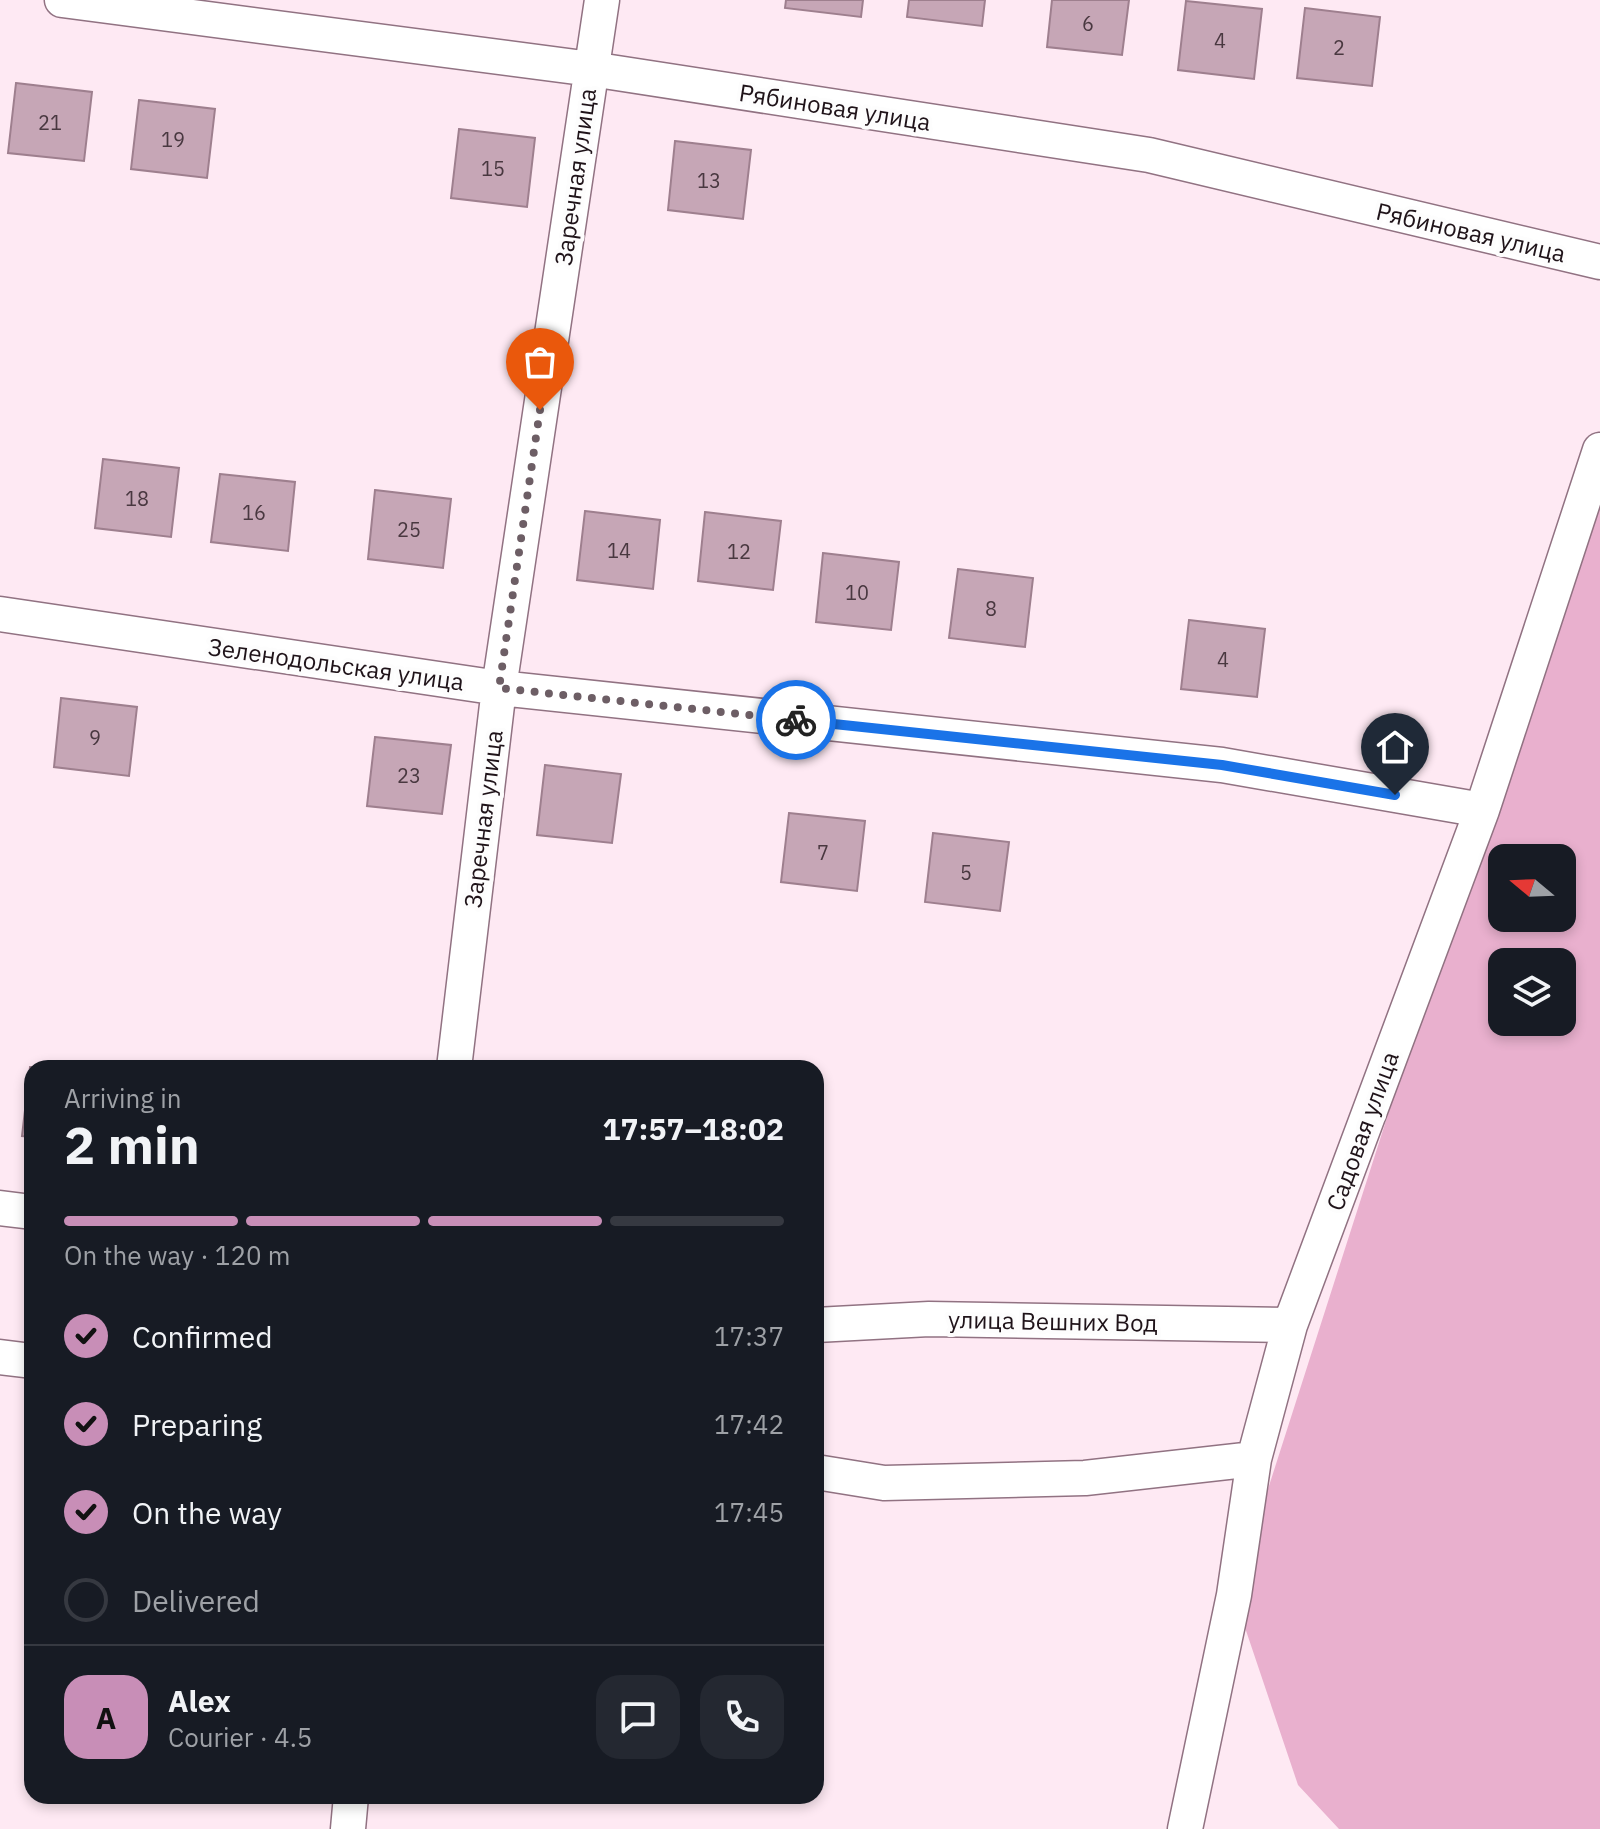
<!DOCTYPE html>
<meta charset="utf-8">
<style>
body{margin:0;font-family:"IBM Plex Sans",sans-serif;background:#242831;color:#f1f3f6;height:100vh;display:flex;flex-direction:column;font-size:30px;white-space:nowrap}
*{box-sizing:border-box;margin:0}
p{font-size:26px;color:#9ea1a6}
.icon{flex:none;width:44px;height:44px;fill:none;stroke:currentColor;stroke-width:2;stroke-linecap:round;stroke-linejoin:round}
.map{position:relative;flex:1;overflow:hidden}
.sheet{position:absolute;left:24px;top:1060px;width:800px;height:744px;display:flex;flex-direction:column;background:#171b24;border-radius:24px;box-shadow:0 4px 12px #0003}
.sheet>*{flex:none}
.needle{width:52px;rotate:289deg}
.buttons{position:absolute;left:1488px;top:844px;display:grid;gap:16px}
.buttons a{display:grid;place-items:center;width:88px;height:88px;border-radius:16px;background:#171b24;box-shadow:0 4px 12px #0003;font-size:40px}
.pin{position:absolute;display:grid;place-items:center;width:68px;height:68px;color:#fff;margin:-82px -34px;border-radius:50% 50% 50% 0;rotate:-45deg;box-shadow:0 0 8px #0007}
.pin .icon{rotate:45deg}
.courier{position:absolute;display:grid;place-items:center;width:80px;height:80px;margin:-40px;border:6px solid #1a73e8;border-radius:50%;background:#fff;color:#222;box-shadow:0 2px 10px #0007}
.overview em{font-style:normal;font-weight:700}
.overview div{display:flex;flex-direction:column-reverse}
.overview{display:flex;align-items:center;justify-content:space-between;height:136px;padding:0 40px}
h1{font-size:52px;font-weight:700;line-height:60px}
.bar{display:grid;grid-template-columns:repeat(4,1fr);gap:12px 8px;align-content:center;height:96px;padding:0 40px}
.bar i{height:10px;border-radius:6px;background:#363941}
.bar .current{background:#c88eb7}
.bar p{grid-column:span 4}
.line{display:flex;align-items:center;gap:20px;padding:0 40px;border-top:2px solid #363941}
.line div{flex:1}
.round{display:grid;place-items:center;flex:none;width:84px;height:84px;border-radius:24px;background:#242831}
ol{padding:0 40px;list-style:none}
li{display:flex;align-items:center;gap:24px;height:88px}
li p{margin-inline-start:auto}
li .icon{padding:8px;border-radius:50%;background:#c88eb7;color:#111;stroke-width:4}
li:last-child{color:#9ea1a6}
li i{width:44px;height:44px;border:4px solid #363941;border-radius:50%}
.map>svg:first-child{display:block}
.green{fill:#e9b0ce;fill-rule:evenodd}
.building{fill:#c6a6b6;stroke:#9e7f8e;stroke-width:2}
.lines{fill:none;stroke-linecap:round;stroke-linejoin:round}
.minor-casing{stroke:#917282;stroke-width:37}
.minor{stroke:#fff;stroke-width:34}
.done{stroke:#6d5e65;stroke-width:8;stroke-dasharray:0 14.4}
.route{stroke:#1a73e8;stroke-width:10}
.labels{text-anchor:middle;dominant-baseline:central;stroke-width:8;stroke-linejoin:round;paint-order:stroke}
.number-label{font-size:20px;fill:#493840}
.street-label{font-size:24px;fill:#1f1319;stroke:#fdfdfd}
</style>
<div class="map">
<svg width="1600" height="1829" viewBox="0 0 1600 1829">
<rect width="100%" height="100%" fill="#fee9f3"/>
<!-- green -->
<path class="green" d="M1600,453V1829H1339L1298,1785L1234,1595ZM1502,858H1562V918H1502ZM1502,962H1562V1022H1502Z"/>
<!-- building -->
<path class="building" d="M786,0H863L861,17L785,8Z
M909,0H985L982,26L907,17Z
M1052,0H1129L1122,55L1047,47Z
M1186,1L1262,9L1254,79L1178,70Z
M1305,8L1380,17L1372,86L1297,78Z
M16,83L92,92L84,161L8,153Z
M139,100L215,109L207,178L131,169Z
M459,129L535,138L527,207L451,198Z
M675,141L751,150L743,219L668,210Z
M103,459L179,468L171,537L95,528Z
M220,474L295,482L288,551L211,542Z
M375,490L451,499L443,568L368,559Z
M585,511L660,520L653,589L577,580Z
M705,512L781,521L773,590L698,581Z
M823,553L899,562L891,630L816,622Z
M958,569L1033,578L1025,647L949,638Z
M1189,620L1265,629L1257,697L1181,689Z
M61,698L137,707L129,776L54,767Z
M375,737L451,745L442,814L367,806Z
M545,765L621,774L612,843L537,835Z
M789,813L865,821L857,891L781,882Z
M933,833L1009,842L1000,911L925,902Z
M30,1067L43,1068H32V1137L22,1136Z"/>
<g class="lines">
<!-- minor casing -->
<g class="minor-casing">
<path id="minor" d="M62,0L591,69L1149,155L1600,262
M0,614L499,688L1222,765L1482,810
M454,1068L499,688L602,0
M0,1208L32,1212
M816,1325L929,1319L1290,1325
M0,1357L32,1361
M816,1472L884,1483L1085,1478L1254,1459
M348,1829L351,1796
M1185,1829L1234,1595L1254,1459L1290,1325L1482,810L1600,450"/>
</g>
<!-- minor -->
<use href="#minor" class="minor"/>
</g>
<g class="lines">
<!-- done -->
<path class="done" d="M540,410L499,688L796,720"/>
<!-- route -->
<path class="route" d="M796,720L1222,765L1395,795"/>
</g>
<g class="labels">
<!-- number labels -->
<g class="number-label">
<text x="1088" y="23">6</text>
<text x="1220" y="40">4</text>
<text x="1339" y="47">2</text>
<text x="50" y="122">21</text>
<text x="173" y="139">19</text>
<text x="493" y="168">15</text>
<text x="709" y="180">13</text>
<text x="137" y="498">18</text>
<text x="254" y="512">16</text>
<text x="409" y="529">25</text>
<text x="619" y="550">14</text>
<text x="739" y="551">12</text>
<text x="857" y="592">10</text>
<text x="991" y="608">8</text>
<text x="1223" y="659">4</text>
<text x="95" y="737">9</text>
<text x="409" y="775">23</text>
<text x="823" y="852">7</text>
<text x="966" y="872">5</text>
</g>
<!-- street labels -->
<g class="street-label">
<text transform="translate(835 107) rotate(9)">Рябиновая улица</text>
<text transform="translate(575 177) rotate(-82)">Заречная улица</text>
<text transform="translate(1471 232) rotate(13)">Рябиновая улица</text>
<text transform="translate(336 664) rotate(8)">Зеленодольская улица</text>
<text transform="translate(483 819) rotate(-83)">Заречная улица</text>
<text transform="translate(1362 1131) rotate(-70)">Садовая улица</text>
<text transform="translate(1053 1321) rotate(1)">улица Вешних Вод</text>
</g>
</g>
</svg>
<div class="buttons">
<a><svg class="needle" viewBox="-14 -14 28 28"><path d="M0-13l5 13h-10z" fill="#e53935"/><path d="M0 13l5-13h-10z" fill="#9ea1a6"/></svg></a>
<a><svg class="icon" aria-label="layers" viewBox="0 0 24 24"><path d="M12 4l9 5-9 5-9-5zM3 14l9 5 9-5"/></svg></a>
</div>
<div class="pin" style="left:540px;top:410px;background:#ea580c"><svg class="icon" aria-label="bag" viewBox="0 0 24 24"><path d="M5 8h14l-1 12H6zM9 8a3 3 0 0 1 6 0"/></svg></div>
<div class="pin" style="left:1395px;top:795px;background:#1f2937"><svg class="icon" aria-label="home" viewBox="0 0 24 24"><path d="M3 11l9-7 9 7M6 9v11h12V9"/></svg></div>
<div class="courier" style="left:796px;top:720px"><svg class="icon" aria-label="bike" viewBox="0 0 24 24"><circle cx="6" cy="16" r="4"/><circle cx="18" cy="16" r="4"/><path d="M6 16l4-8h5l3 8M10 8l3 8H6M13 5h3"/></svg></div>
<section class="sheet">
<div class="overview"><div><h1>2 min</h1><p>Arriving in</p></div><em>17:57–18:02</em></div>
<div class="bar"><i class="current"></i><i class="current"></i><i class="current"></i><i></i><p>On the way · 120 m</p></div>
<ol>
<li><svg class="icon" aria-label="check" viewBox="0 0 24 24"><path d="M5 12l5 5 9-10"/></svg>Confirmed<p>17:37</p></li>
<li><svg class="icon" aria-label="check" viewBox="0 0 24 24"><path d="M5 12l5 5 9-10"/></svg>Preparing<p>17:42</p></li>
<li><svg class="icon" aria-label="check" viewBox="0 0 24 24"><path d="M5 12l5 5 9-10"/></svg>On the way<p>17:45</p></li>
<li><i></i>Delivered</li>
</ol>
<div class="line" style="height:144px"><b class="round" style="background:#c88eb7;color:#111">A</b><div><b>Alex</b><p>Courier · 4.5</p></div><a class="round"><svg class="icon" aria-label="chat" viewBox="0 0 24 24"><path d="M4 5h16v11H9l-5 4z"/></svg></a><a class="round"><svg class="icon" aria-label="phone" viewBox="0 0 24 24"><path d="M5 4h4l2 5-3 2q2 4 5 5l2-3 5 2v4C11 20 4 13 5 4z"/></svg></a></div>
</section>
</div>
